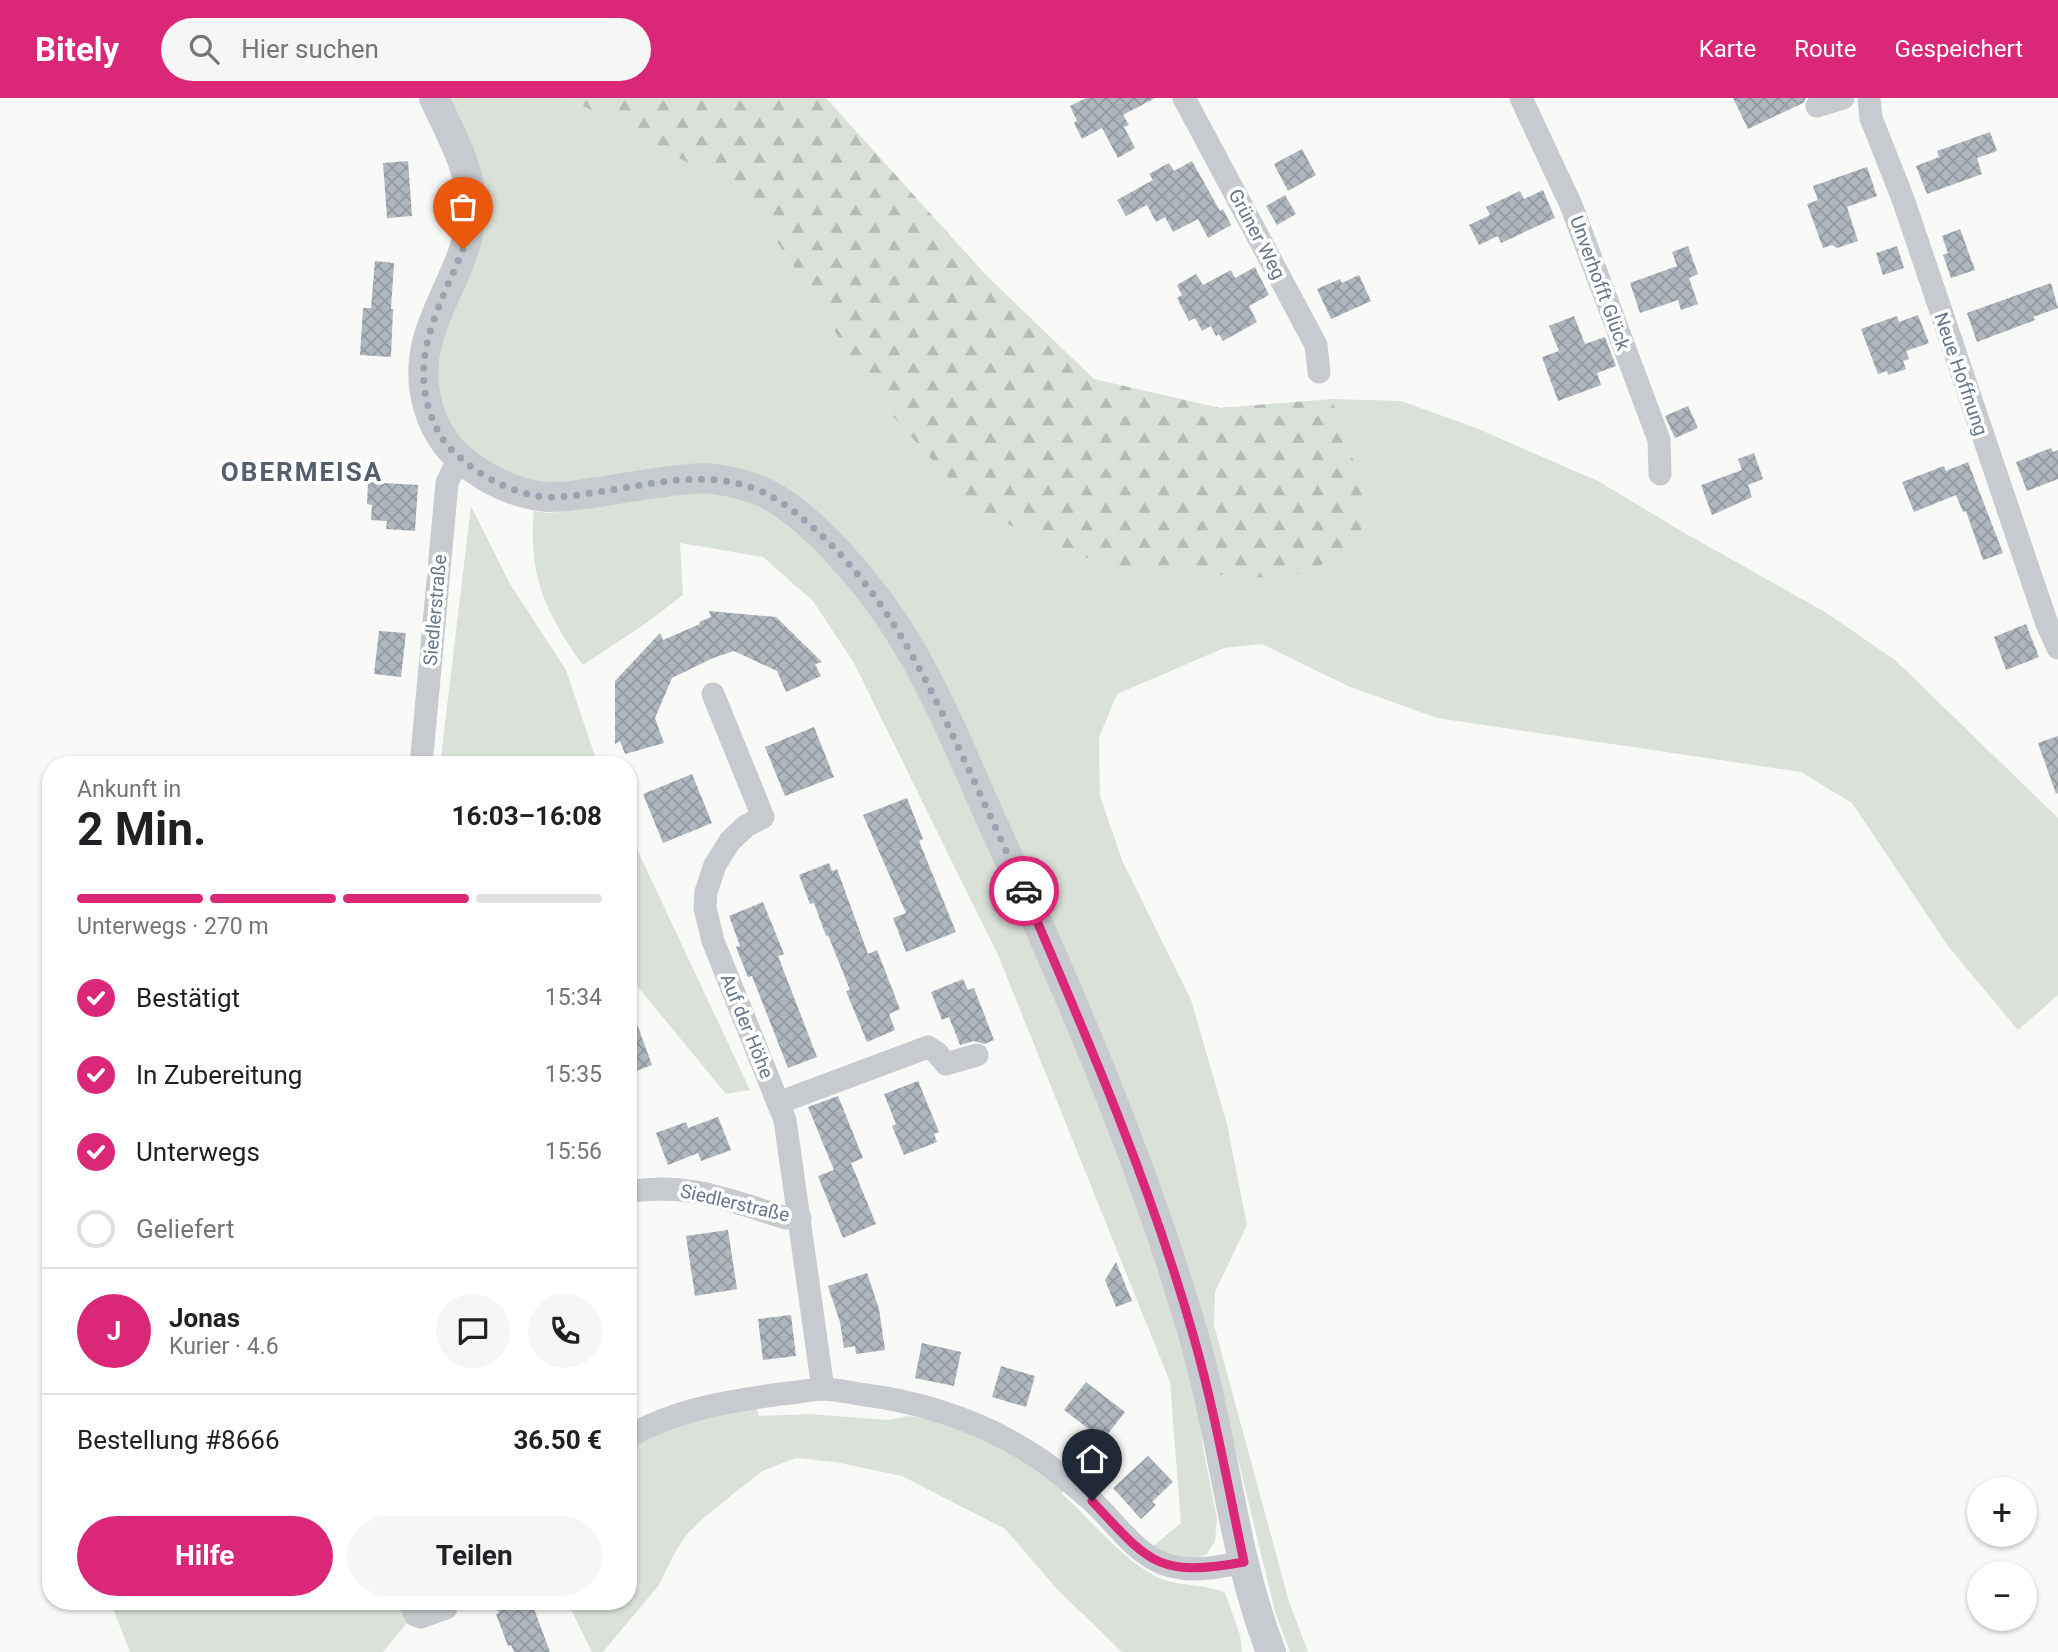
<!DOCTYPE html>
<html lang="de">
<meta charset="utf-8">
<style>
body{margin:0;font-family:Roboto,sans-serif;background:#f6f6f6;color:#202124;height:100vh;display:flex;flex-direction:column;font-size:26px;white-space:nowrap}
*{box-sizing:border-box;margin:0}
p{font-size:23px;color:#757577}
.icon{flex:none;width:38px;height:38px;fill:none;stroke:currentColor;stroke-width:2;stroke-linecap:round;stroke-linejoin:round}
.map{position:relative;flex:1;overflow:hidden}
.sheet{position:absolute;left:42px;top:658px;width:595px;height:854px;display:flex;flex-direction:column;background:#fff;border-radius:28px;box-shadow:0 2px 5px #0004}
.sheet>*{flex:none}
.fabs{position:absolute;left:1967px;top:1379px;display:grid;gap:14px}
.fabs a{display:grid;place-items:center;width:70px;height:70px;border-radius:50%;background:#fff;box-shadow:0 2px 5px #0004;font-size:35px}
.pin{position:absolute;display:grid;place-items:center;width:60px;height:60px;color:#fff;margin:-72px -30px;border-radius:50% 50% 50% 0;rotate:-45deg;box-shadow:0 0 7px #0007}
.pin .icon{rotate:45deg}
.courier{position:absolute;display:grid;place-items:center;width:70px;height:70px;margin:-35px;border:5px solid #db2777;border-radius:50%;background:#fff;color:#222;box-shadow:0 2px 9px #0007}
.overview em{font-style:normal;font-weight:700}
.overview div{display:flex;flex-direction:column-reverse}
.overview{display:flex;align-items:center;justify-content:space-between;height:119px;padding:0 35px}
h1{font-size:46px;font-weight:700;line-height:52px}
.bar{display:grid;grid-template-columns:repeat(4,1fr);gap:10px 7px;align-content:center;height:84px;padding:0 35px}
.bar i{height:9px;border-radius:5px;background:#e0e0e0}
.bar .current{background:#db2777}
.bar p{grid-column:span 4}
.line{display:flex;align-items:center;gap:18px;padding:0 35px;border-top:2px solid #e0e0e0}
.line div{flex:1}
.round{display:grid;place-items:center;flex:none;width:74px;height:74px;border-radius:37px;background:#f6f6f6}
ol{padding:0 35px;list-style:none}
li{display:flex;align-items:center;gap:21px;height:77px}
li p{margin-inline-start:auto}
li .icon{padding:7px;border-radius:50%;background:#db2777;color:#fff;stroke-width:4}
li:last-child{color:#757577}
li i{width:38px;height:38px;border:4px solid #e0e0e0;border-radius:50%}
.action{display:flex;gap:14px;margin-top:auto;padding:14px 35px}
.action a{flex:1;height:80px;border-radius:42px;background:#db2777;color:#fff;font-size:28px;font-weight:700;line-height:80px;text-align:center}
.action a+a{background:#f6f6f6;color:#202124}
header{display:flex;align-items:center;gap:42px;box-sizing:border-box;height:98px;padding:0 35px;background:#db2777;color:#fff}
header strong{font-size:33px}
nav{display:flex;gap:38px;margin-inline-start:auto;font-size:24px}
.search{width:490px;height:63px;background:#f6f6f6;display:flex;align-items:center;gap:18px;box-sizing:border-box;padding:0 24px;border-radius:38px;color:#757577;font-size:26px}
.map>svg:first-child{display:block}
.green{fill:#dae1d8}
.forest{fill:url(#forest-firs)}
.building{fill:url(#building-cross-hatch)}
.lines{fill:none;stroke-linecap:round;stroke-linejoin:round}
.minor{stroke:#c7cace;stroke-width:23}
.tertiary{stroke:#c7cace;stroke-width:30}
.done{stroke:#9aa4b0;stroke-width:7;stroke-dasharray:0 12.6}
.route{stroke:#db2777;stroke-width:9}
.labels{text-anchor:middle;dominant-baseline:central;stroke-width:7;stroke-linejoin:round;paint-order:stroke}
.street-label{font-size:19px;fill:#677689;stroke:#fff}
.district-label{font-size:26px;font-weight:bold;letter-spacing:2px;fill:#55606e;stroke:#fff}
</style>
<header>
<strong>Bitely</strong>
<div class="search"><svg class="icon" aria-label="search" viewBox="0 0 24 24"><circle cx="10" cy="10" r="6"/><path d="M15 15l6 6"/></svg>Hier suchen</div>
<nav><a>Karte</a><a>Route</a><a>Gespeichert</a></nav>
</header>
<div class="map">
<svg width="2058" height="1554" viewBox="0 0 2058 1554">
<defs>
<pattern id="forest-firs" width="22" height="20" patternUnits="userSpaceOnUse" patternTransform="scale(1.75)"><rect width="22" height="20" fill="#dae1d8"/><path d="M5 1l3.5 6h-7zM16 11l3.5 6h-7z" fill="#b5bbb5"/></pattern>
<pattern id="building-cross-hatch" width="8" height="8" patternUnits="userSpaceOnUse" patternTransform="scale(1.75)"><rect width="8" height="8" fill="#b0b6be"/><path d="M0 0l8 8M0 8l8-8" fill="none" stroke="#9399a0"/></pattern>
</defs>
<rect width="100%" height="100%" fill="#f9f9f7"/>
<!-- green -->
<path class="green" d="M446,0H569L743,95L795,170L878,302L979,414L1111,470L1363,390L1332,301L1401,303L1476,330L1600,384L1681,433L1825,514L1895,562L2058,720V897L2018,932L1948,848L1852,705L1801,674L1437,620L1348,588L1262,546L1224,550L1117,596L1099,639L1100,698L1122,762L1191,902L1227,1026L1247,1127L1215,1194L1214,1227L1289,1504L1308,1554H1290L1276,1517L1235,1349L978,662L795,398L566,388L505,377L453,337L438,299L437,257L464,178Z
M694,391L734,397L766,409L824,456L902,559L1013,797L1129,1080L1195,1286L1203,1350L1217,1421L1215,1443L1207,1456L1194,1461L1168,1457L1153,1448L1181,1425L1170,1284L998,857L854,565L813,503L763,459L680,445L683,497L645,526L583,567C546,516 528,478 534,413L548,415L578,412Z
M471,408L510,486L566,572L598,667H440Z
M628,732L750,992L726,996L628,877Z
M756,1308L759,1318L809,1316L888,1322L909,1318L931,1321L977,1338L1017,1358L1064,1392L1062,1396C1090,1421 1124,1463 1157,1479C1178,1489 1204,1485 1225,1495L1240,1537L1242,1554H1122L1056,1490L1005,1431L902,1378L835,1364L796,1360L762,1373L707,1417L686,1437L673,1458L659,1487L603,1554H592L567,1503H628V1349L678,1326Z
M110,1503H402L407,1525L383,1554H130Z"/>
<!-- forest -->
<path class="forest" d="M569,0H826L986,177L1094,281L1220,310L1332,301L1363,390L1360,451L1286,481L1111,470L979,414L878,302L795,170L743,95Z"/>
<!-- building -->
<path class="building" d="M1086,0H1155L1123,17L1129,27L1124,29L1135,50L1118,60L1102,30L1082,41L1074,25L1077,23L1070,8Z
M1733,0H1806L1803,5L1748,31Z
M1990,34L1997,53L1977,60L1982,76L1927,96L1916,68L1939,59L1937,53Z
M1302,51L1316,77L1288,93L1274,66Z
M408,63L412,118L387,120L383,65Z
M1192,63L1220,113L1223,111L1231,127L1208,140L1198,121L1173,134L1165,119L1156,124L1147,107L1126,118L1117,102L1153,82L1149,76L1169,65L1174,73Z
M1867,69L1877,98L1847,109L1858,143L1837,150L1832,147L1823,150L1807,106L1818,102L1813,88Z
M1543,92L1555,120L1501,145L1498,138L1479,147L1469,127L1490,117L1486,109L1520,93L1524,101Z
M1285,97L1296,116L1277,127L1266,108Z
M1960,131L1975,172L1951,180L1943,157L1948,155L1942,138Z
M1688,148L1698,176L1689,180L1698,206L1681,212L1678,202L1640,215L1630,185L1677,168L1672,154Z
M1897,148L1904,170L1883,177L1876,155Z
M375,163L394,165L391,211H393L391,259L360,257L363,210H371Z
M1255,169L1269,197L1249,208L1257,224L1223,243L1219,236L1216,238L1211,228L1202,233L1195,220L1189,223L1177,200L1182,197L1177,187L1196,176L1203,187L1231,172L1235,180Z
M1359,177L1371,203L1331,221L1317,191L1340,181L1342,185Z
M2051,185L2058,210L2033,219L2035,222L1977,244L1967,215Z
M1918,217L1929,245L1906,253L1909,261L1903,263L1906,271L1888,277L1887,273L1878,276L1861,231L1897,218L1899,224Z
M1574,218L1585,246L1605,239L1616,268L1597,275L1601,287L1558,303L1542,259L1559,253L1549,228Z
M1688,308L1698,330L1675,340L1665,318Z
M2051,350L2053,354L2058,352V381L2027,393L2016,364Z
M1754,355L1763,381L1748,387L1752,399L1712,417L1701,387L1742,372L1738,361Z
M1968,364L2003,455L1983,462L1966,413L1963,414L1956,397L1914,414L1902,384L1944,368L1946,373Z
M368,384L418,387L415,433L386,431L387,423L371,422L372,407L367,406Z
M709,513L776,519L822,564L815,566L821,578L786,594L777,573L734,553L713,560L672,580L655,620L664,645L625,656L620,643L615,646V583L660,535L663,542L700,526L699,524L711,519Z
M2026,526L2039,559L2006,572L1994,539Z
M379,533L406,535L401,579L374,576Z
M814,629L834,679L785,698L765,649Z
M2058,638V695L2056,696L2038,645Z
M692,676L712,725L663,745L643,696Z
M907,700L923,741L919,743L956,834L906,854L893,820L906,815L863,717Z
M829,765L832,773L837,771L868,856L877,852L900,911L889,916L895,932L867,944L846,893L850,892L828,837L826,838L814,805L810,806L799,777Z
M763,804L784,856L778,858L817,959L788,970L752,878L748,879L736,849L740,848L729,818Z
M963,881L968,892L974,890L994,942L984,946L974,943L960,947L949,919L942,922L931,894Z
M630,907L652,967L628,976V908Z
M918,983L939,1034L934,1036L937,1044L904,1057L892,1028L896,1026L884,996Z
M838,998L863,1060L851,1065L876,1126L843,1140L818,1078L834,1072L808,1009Z
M718,1019L731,1052L701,1063L698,1055L668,1067L656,1035L686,1024L688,1030Z
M728,1132L737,1191L695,1198L686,1138Z
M1116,1164L1132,1203L1116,1209L1105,1182Z
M867,1175L879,1211L885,1252L856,1256L855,1248L844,1250L840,1224L828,1188Z
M791,1217L796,1258L763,1262L758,1221Z
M922,1245L961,1254L954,1288L915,1280Z
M1001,1268L1035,1278L1026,1309L992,1299Z
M1086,1284L1125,1314L1103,1342L1064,1312Z
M1148,1358L1173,1384L1152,1404L1156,1407L1141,1421L1113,1390Z
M495,1503H531L550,1554H514L511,1547L508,1548L496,1516L499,1515Z"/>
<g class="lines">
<!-- minor -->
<path class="minor" d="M1184,0L1316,247L1319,274
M1521,0L1571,107L1659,342L1660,376
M1869,0L1871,20L1903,101L2047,526L2058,550
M1817,8L1843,0
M713,596L763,719L746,728L730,743L715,767L706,794L705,810L713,843L785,1022L823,1291
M421,667L447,385L459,359
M778,1005L928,949L937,955L946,966L977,957
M628,1094C686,1083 731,1103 786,1120H800
M628,1339C674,1312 728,1303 780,1296C794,1295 808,1292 822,1291C834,1291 847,1294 859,1296C923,1304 987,1325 1041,1362C1058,1374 1075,1388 1091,1402C1119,1427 1140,1466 1181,1470C1202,1473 1223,1468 1244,1464
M410,1503L415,1517L421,1519L446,1510L448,1503"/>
<!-- tertiary -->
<path class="tertiary" d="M434,0C451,37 473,73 471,115C467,185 406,231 428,308C434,329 444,347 461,361C485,381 515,396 547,399C564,400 582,396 599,394C634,388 669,382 705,380C725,382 745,386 763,394C803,412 850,465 876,500C928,568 959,651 994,728C1069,892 1144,1066 1194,1239C1224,1342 1232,1453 1271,1554"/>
</g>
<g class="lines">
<!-- done -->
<path class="done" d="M463,151C443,202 412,252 428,308C433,326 442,344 457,357C481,379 513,396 546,399C564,400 582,396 599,394C665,384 729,365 788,409C872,472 917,560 960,653C982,699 1003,746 1024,793"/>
<!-- route -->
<path class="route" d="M1024,793C1087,939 1151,1087 1194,1240C1215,1314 1228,1389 1244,1464C1157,1480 1149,1464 1092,1403"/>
</g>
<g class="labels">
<!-- street labels -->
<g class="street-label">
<text transform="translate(1257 136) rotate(62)">Grüner Weg</text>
<text transform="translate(1600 185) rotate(70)">Unverhofft Glück</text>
<text transform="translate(1961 276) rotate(71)">Neue Hoffnung</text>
<text transform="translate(435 512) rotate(-85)">Siedlerstraße</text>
<text transform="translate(747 928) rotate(68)">Auf der Höhe</text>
<text transform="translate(735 1105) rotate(13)">Siedlerstraße</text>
</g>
<!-- district labels -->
<g class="district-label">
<text x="302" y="374">OBERMEISA</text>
</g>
</g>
</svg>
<div class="fabs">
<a>+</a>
<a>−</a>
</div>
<div class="pin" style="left:463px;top:151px;background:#ea580c"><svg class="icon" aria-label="bag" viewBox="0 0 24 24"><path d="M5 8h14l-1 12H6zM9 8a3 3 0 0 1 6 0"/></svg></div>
<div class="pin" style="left:1092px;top:1403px;background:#1f2937"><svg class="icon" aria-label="home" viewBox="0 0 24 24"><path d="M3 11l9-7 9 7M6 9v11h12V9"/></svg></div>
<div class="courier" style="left:1024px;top:793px"><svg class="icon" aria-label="car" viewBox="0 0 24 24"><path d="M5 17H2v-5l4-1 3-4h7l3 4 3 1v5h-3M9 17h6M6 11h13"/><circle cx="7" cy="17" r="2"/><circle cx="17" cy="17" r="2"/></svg></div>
<section class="sheet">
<div class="overview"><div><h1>2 Min.</h1><p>Ankunft in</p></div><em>16:03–16:08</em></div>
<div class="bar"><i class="current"></i><i class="current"></i><i class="current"></i><i></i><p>Unterwegs · 270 m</p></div>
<ol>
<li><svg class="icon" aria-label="check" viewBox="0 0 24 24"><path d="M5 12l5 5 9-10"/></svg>Bestätigt<p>15:34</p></li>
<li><svg class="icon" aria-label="check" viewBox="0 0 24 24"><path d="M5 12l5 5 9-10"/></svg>In Zubereitung<p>15:35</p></li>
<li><svg class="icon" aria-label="check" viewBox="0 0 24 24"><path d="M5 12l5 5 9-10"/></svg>Unterwegs<p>15:56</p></li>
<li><i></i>Geliefert</li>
</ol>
<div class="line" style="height:126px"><b class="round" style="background:#db2777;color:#fff">J</b><div><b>Jonas</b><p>Kurier · 4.6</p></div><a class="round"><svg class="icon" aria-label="chat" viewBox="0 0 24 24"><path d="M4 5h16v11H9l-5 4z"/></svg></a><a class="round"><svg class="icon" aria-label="phone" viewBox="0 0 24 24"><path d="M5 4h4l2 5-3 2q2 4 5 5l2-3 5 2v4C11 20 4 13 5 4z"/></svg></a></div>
<div class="line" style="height:91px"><div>Bestellung #8666</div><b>36.50 €</b></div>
<div class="action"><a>Hilfe</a><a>Teilen</a></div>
</section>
</div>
